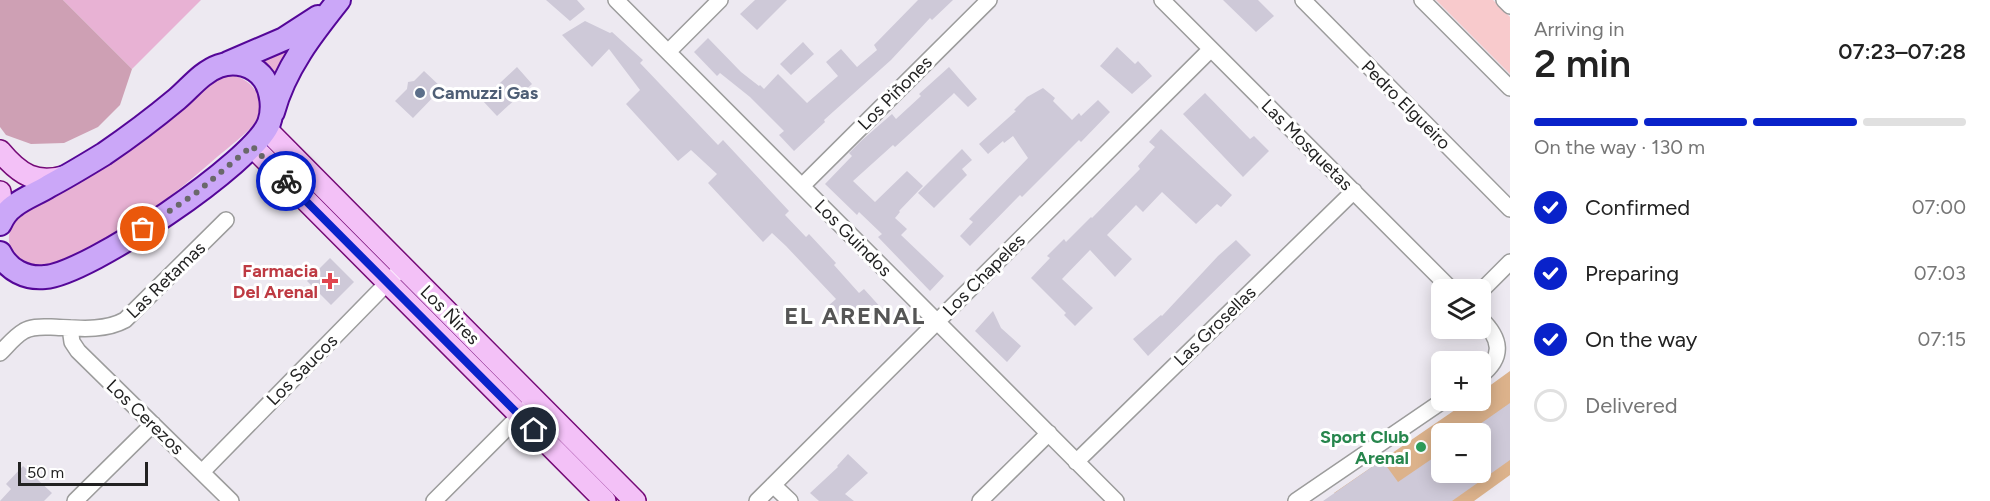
<!DOCTYPE html>
<meta charset="utf-8">
<style>
body{margin:0;font-family:Figtree,sans-serif;background:#f2f2f2;color:#222;height:100vh;display:flex;flex-direction:column;font-size:22px;white-space:nowrap}
*{box-sizing:border-box;margin:0}
p{font-size:20px;color:#767676}
.icon{flex:none;width:33px;height:33px;fill:none;stroke:currentColor;stroke-width:2;stroke-linecap:round;stroke-linejoin:round}
.map{position:relative;flex:1;overflow:hidden}
.sheet{display:flex;flex-direction:column;background:#fff;width:480px}
.sheet>*{flex:none}
.fabs{position:absolute;left:1431px;top:279px;display:grid;gap:12px}
.fabs a{display:grid;place-items:center;width:60px;height:60px;border-radius:9px;background:#fff;box-shadow:0 3px 15px #0003;font-size:30px}
.scale{position:absolute;left:18px;bottom:15px;width:130px;box-sizing:border-box;padding-left:6px;border:3px solid #222;border-top:0;font-size:16px;line-height:21px;white-space:nowrap;color:#222;-webkit-text-stroke:4px #fff;paint-order:stroke}
.pin{position:absolute;display:grid;place-items:center;width:51px;height:51px;color:#fff;margin:-26px;border:3px solid #fff;border-radius:50%;box-shadow:0 2px 6px #0007}
.courier{position:absolute;display:grid;place-items:center;width:60px;height:60px;margin:-30px;border:4px solid #0922ca;border-radius:50%;background:#fff;color:#222;box-shadow:0 2px 8px #0007}
.headline em{font-style:normal;font-weight:600}
.headline div{display:flex;flex-direction:column-reverse}
.headline{display:flex;align-items:center;justify-content:space-between;height:102px;padding:0 24px}
h1{font-size:39px;font-weight:600;line-height:45px}
.bar{display:grid;grid-template-columns:repeat(4,1fr);gap:9px 6px;align-content:center;height:72px;padding:0 24px}
.bar i{height:8px;border-radius:4px;background:#e0e0e0}
.bar .current{background:#0922ca}
.bar p{grid-column:span 4}
ol{padding:0 24px;list-style:none}
li{display:flex;align-items:center;gap:18px;height:66px}
li p{margin-inline-start:auto}
li .icon{padding:6px;border-radius:50%;background:#0922ca;color:#fff;stroke-width:4}
li:last-child{color:#767676}
li i{width:33px;height:33px;border:3px solid #e0e0e0;border-radius:50%}
main{display:flex;flex:1;min-height:0}
.map>svg:first-child{display:block}
.grass{fill:#e8b2d4}
.forest{fill:#cea0b4}
.park{fill:#f8cacc}
.pitch{fill:#dcb28b;fill-rule:evenodd}
.building{fill:#cec9d8}
.lines{fill:none;stroke-linecap:round;stroke-linejoin:round}
.street-casing{stroke:#9c9c9c;stroke-width:18}
.secondary-casing{stroke:#750a77;stroke-width:24}
.primary-casing{stroke:#550798;stroke-width:26}
.street{stroke:#fff;stroke-width:15}
.secondary{stroke:#f3c1f7;stroke-width:21}
.primary{stroke:#cba7f8;stroke-width:22}
.done{stroke:#69686a;stroke-width:6;stroke-dasharray:0 10.8}
.route{stroke:#0922ca;stroke-width:8}
.service-dot{fill:#5c6f8a;stroke:#fff;stroke-width:2}
.health-dot{fill:#e0444e;stroke:#fff;stroke-width:2}
.leisure-dot{fill:#2e9e5b;stroke:#fff;stroke-width:2}
.labels{text-anchor:middle;dominant-baseline:central;stroke-width:6;stroke-linejoin:round;paint-order:stroke}
.service-label{font-size:18px;font-weight:bold;fill:#4e5e75;stroke:#fff;text-anchor:start}
.street-label{font-size:18px;fill:#222;stroke:#fff}
.health-label{font-size:18px;font-weight:bold;fill:#be3a42;stroke:#fff;text-anchor:end}
.leisure-label{font-size:18px;font-weight:bold;fill:#27864d;stroke:#fff;text-anchor:end}
.district-label{font-size:24px;font-weight:bold;letter-spacing:1.5px;fill:#555;stroke:#fff}
</style>
<main>
<div class="map">
<svg width="1510" height="501" viewBox="0 0 1510 501">
<rect width="100%" height="100%" fill="#ede9f1"/>
<!-- grass -->
<path class="grass" d="M63,0H201L132,69Z
M300,38L274,79L260,63L277,55Z
M231,75C256,80 266,101 255,123C244,136 230,146 217,157C174,195 136,224 86,250C74,256 61,265 48,267C34,269 19,262 12,250C5,238 11,226 18,216L142,139L217,78Z"/>
<!-- forest -->
<path class="forest" d="M0,0H63L132,69L120,105L98,127L64,143L31,144L6,135L0,127Z"/>
<!-- park -->
<path class="park" d="M1436,0H1493L1510,17V74Z"/>
<!-- pitch -->
<path class="pitch" d="M1510,371V475L1474,501H1340L1334,493L1468,401L1480,400L1481,392ZM1442,434H1480V472H1442Z"/>
<!-- building -->
<path class="building" d="M546,0H577L585,9L570,21Z
M755,0H787L757,30L740,14Z
M918,0H953L932,20L930,18L891,60L824,120L825,122L794,151L779,135L784,131L750,97L720,73L717,76L694,52L708,38L741,72L759,86L760,85L764,89L778,74L807,103L838,76L826,62L841,49L857,67L877,50L874,45Z
M1223,0H1258L1274,16L1256,32Z
M585,21L610,33L612,32L643,60L640,63L718,145L723,140L789,211L785,215L806,237L809,234L836,263L834,265L859,293L864,289L883,310L867,325L859,315L848,326L828,306L836,299L786,246L772,233L763,242L708,183L717,174L691,150L678,161L626,104L640,90L609,49L592,67L562,35Z
M803,42L814,54L791,75L780,64Z
M1117,47L1135,64L1138,61L1152,76L1132,94L1100,66Z
M517,67L532,84L497,116L482,100Z
M949,67L977,99L968,107L954,93L951,96L895,147L893,145L853,181L875,202L907,171L923,186L899,211L900,212L895,218L907,229L901,235L944,276L930,291L878,237L882,234L859,212L857,215L825,184L852,156L849,153L861,141L892,114L896,119L921,96L919,94Z
M424,71L442,88L413,118L395,101L407,89L408,82L414,81Z
M1043,88L1055,98L1053,101L1072,120L1079,113L1081,116L1098,100L1110,112L1081,142L1079,140L1022,197L1020,195L970,246L960,236L973,222L969,219L1028,158L1013,136L1004,143L1003,141L988,154L979,144L1016,111L1014,110L1027,97Z
M1205,93L1250,139L1254,136L1269,151L1243,177L1183,114Z
M1161,129L1232,195L1221,207L1217,204L1196,224L1162,192L1143,212L1136,205L1107,235L1132,259L1115,277L1090,250L1062,279L1093,308L1075,326L1064,315L1066,313L1031,278L1050,258L1047,256L1064,239L1066,242L1091,217L1092,218L1140,169L1138,166L1155,147L1149,142Z
M962,149L972,160L962,169L967,175L934,208L918,193Z
M1236,240L1251,255L1148,356L1133,339L1161,315L1162,316L1218,256Z
M330,258L354,282L331,305L307,281Z
M993,311L1001,328L1021,346L1007,362L975,331Z
M1510,403V460L1452,501H1323L1382,460L1398,482L1442,452V472H1480V424Z
M848,454L868,473L845,494L854,501H819L810,493L838,467L837,466Z
M23,466L52,493L44,501H0L11,489L6,484Z"/>
<g class="lines">
<!-- street casing -->
<g class="street-casing">
<path id="street" d="M616,0L1116,501
M1162,0L1452,290
M1303,0L1510,209
M1422,0L1510,88
M1504,0L1510,6
M668,52L720,0
M802,186L989,0
M1480,292L1510,262
M1480,318C1501,338 1505,357 1480,376
M70,328L72,342L78,351L231,501
M0,353C7,346 15,336 24,331C32,326 42,327 51,327C76,328 103,332 125,320L226,220
M1076,462L1354,191
M202,472L395,275
M773,485L790,501
M75,501L153,424
M434,501L535,400
M757,501L1211,49
M980,501L1049,433
M1296,501L1444,400"/>
</g>
<!-- secondary casing -->
<g class="secondary-casing">
<path id="secondary" d="M266,129L635,501
M252,146L605,501
M0,151C20,175 36,185 67,176
M0,192L3,218"/>
</g>
<!-- primary casing -->
<g class="primary-casing">
<path id="primary" d="M228,63L284,39L318,17
M273,112C285,68 312,34 339,0
M0,224C3,217 7,211 14,206C24,198 38,193 49,186C68,176 86,165 104,154C129,137 153,119 177,99C190,88 202,72 219,66C235,60 254,65 264,79C272,91 274,109 269,123C254,162 88,274 45,277C26,279 8,270 0,253"/>
</g>
<!-- street -->
<use href="#street" class="street"/>
<!-- secondary -->
<use href="#secondary" class="secondary"/>
<!-- primary -->
<use href="#primary" class="primary"/>
</g>
<g class="lines">
<!-- done -->
<path class="done" d="M143,229L196,193L252,146L286,181"/>
<!-- route -->
<path class="route" d="M286,181L534,430"/>
</g>
<!-- markers -->
<circle class="service-dot" cx="420" cy="93" r="6"/>
<path class="health-dot" d="M327 272h6v6h6v6h-6v6h-6v-6h-6v-6h6z"/>
<circle class="leisure-dot" cx="1421" cy="447" r="6"/>
<g class="labels">
<!-- service labels -->
<g class="service-label">
<text x="432" y="93">Camuzzi Gas</text>
</g>
<!-- street labels -->
<g class="street-label">
<text transform="translate(895 93) rotate(-45)">Los Piñones</text>
<text transform="translate(1406 105) rotate(45)">Pedro Elgueiro</text>
<text transform="translate(1307 145) rotate(45)">Las Mosquetas</text>
<text transform="translate(853 238) rotate(45)">Los Guindos</text>
<text transform="translate(984 275) rotate(-45)">Los Chapeles</text>
<text transform="translate(166 280) rotate(-44)">Las Retamas</text>
<text transform="translate(450 315) rotate(45)">Los Ñires</text>
<text transform="translate(1215 326) rotate(-44)">Las Grosellas</text>
<text transform="translate(302 370) rotate(-45)">Los Saucos</text>
<text transform="translate(145 417) rotate(44)">Los Cerezos</text>
</g>
<!-- health labels -->
<g class="health-label">
<text x="318" y="271">Farmacia<tspan x="318" dy="21">Del Arenal</tspan></text>
</g>
<!-- leisure labels -->
<g class="leisure-label">
<text x="1409" y="437">Sport Club<tspan x="1409" dy="21">Arenal</tspan></text>
</g>
<!-- district labels -->
<g class="district-label">
<text x="855" y="315">EL ARENAL</text>
</g>
</g>
</svg>
<div class="fabs">
<a><svg class="icon" aria-label="layers" viewBox="0 0 24 24"><path d="M12 4l9 5-9 5-9-5zM3 14l9 5 9-5"/></svg></a>
<a>+</a>
<a>−</a>
</div>
<div class="scale">50 m</div>
<div class="pin" style="left:143px;top:229px;background:#ea580c"><svg class="icon" aria-label="bag" viewBox="0 0 24 24"><path d="M5 8h14l-1 12H6zM9 8a3 3 0 0 1 6 0"/></svg></div>
<div class="pin" style="left:534px;top:430px;background:#1f2937"><svg class="icon" aria-label="home" viewBox="0 0 24 24"><path d="M3 11l9-7 9 7M6 9v11h12V9"/></svg></div>
<div class="courier" style="left:286px;top:181px"><svg class="icon" aria-label="bike" viewBox="0 0 24 24"><circle cx="6" cy="16" r="4"/><circle cx="18" cy="16" r="4"/><path d="M6 16l4-8h5l3 8M10 8l3 8H6M13 5h3"/></svg></div>
</div>
<section class="sheet">
<div class="headline"><div><h1>2 min</h1><p>Arriving in</p></div><em>07:23–07:28</em></div>
<div class="bar"><i class="current"></i><i class="current"></i><i class="current"></i><i></i><p>On the way · 130 m</p></div>
<ol>
<li><svg class="icon" aria-label="check" viewBox="0 0 24 24"><path d="M5 12l5 5 9-10"/></svg>Confirmed<p>07:00</p></li>
<li><svg class="icon" aria-label="check" viewBox="0 0 24 24"><path d="M5 12l5 5 9-10"/></svg>Preparing<p>07:03</p></li>
<li><svg class="icon" aria-label="check" viewBox="0 0 24 24"><path d="M5 12l5 5 9-10"/></svg>On the way<p>07:15</p></li>
<li><i></i>Delivered</li>
</ol>
</section>
</main>
